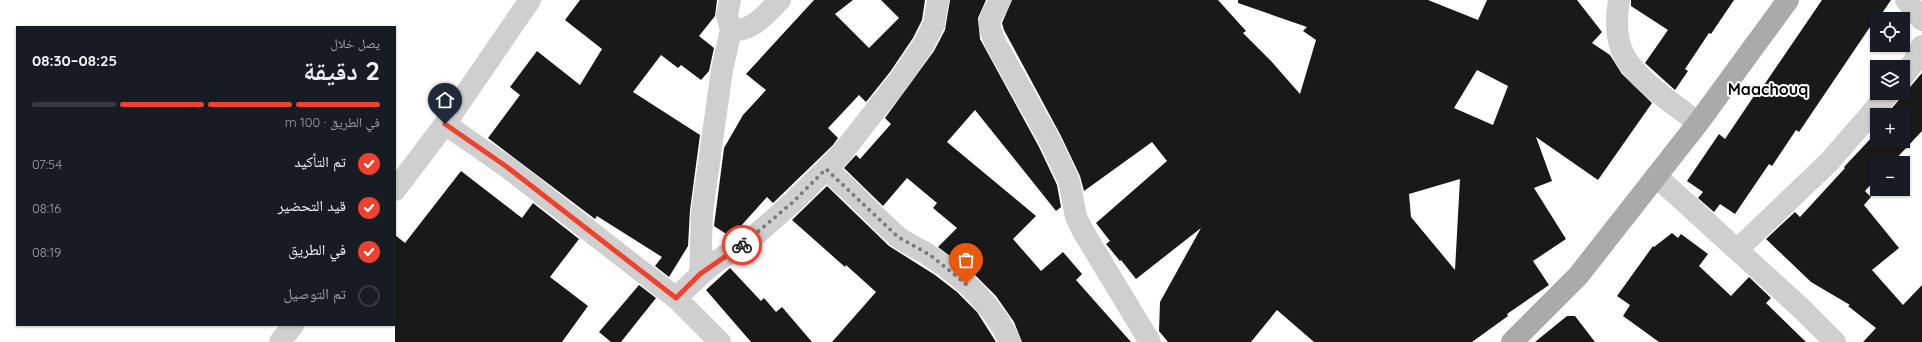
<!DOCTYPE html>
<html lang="ar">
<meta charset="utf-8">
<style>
body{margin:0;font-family:Quicksand,"Noto Naskh Arabic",sans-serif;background:#242831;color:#f1f3f6;direction:rtl;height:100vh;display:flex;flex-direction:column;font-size:15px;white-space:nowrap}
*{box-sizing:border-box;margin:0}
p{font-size:13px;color:#9ea1a6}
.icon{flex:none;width:22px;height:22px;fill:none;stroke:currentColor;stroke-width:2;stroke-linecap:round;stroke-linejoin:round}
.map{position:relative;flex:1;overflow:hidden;direction:ltr}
.side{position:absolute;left:16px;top:26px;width:380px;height:300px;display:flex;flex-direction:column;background:#171b24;border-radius:0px;box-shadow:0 1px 3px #0004;direction:rtl}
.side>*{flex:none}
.tools{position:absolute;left:1870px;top:12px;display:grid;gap:8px}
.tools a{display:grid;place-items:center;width:40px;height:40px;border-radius:0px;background:#171b24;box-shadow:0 1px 3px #0004;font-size:20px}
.pin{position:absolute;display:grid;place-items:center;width:34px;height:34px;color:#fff;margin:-41px -17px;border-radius:50% 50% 50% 0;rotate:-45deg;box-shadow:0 0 4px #0007}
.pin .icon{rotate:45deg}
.courier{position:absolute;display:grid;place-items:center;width:40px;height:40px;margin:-20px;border:3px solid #ee422f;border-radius:50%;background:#fff;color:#222;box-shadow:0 1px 5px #0007}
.summary em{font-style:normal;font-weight:800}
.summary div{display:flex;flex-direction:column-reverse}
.summary{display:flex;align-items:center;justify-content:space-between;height:68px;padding:0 16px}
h1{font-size:26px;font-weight:800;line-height:30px}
.bar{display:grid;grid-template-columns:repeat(4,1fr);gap:6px 4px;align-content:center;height:48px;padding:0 16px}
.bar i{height:5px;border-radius:3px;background:#363941}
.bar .selected{background:#ee422f}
.bar p{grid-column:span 4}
ol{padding:0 16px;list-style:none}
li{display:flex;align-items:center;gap:12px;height:44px}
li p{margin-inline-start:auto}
li .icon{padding:4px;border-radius:50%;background:#ee422f;color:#fff;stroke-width:4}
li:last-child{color:#9ea1a6}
li i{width:22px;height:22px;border:2px solid #363941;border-radius:50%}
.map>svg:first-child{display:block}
.building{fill:#191919;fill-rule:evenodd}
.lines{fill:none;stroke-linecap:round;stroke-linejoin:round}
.minor{stroke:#cfcfcf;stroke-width:22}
.primary{stroke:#aaa;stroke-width:22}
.done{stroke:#7a7a7a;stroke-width:4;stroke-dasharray:0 7.2}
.route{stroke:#ee422f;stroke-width:5}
.labels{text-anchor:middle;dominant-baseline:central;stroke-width:4;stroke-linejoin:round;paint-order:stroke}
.quarter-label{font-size:16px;font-weight:bold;fill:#000;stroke:#fff}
</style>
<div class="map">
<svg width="1922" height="342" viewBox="0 0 1922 342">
<rect width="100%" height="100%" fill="#fff"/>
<!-- building -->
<path class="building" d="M580,0H717L715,16L699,36L714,48L709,71L701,80L681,65L678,68L661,55L633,92L700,135L690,210L688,246L669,277L655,266L662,257L597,216L595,219L488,138L520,95L510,87L537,51L580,85L602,49L565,20Z
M814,0H853L835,14L869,48L899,18L881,0H925L922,20L913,38L890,72L866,102L859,95L828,128L838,138L833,145L773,203L767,197L731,237L714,226L724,148L743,115L766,90L746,74Z
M950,0H986L978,18L980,39L1039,147L1057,185L1061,207L1056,211L975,110L947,142L1036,216L1013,239L1041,271L1063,252L1082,274L1076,280L1131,342H1022L1014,322L996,296L974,274L938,247L957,228L933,208L937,203L907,178L883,206L844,168L856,155L860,159L891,124L885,118L934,51L945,30Z
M1012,0H1218L1246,31L1243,33L1271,61L1300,94L1316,40L1303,31L1307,27L1238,3V0H1428L1478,20L1487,0H1577L1602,32L1592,43L1610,55L1622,74L1652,103L1598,180L1536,137L1552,181L1534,188L1566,239L1533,261L1549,285L1507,314L1508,316L1472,342H1314L1277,310L1251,342H1168L1159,331L1160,302L1201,228L1136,279L1121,260L1120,261L1106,244L1110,241L1096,223L1167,161L1152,142L1084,191L1080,176L1061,136L1004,30L1002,23ZM1477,70L1508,86L1493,125L1454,108ZM1460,179L1455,270L1411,217L1409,194Z
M1631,0H1734L1711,34L1709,33L1685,69L1688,71L1675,90L1645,63L1668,30L1631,6Z
M1822,0H1891L1874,25L1872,24L1799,132L1796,130L1772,166L1769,164L1735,214L1720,204L1714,212L1698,198L1703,192L1687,181L1719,134L1725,139L1760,87L1762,88Z
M1922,73V131L1892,163H1877V178L1865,191L1871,197L1864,205L1899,248L1872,270L1903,305L1922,285V342H1863L1876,328L1848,306L1850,305L1811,282L1766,239L1795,212L1800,217L1845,168L1844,167L1874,135L1872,132L1877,126V141H1903V115H1886Z
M461,171L522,218L533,203L579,239L550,277L588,306L562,342H395V235L405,243Z
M827,186L889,246L935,275L957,292L977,312L996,342H832L876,292L846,265L845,267L792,220Z
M1672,233L1678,238L1681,234L1708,254L1699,266L1731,296L1749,277L1771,298L1766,303L1806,342H1659L1623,316L1630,305L1617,296L1653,246L1654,247Z
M730,268L761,301L764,298L776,312L782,307L812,342H751L706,290Z
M639,285L656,298L621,342H611L599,332Z
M1567,316H1575L1595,342H1535Z"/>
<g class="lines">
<!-- minor -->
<path class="minor" d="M730,0L727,15L731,30
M1000,0C990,21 985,18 995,42L1050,141L1069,181L1076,217L1084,233L1150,342
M1619,0C1616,18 1615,40 1625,57C1638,81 1677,106 1698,123
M1906,0L1922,20
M1903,76L1913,63L1922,46
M445,124L507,167L676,298L720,342
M826,169C851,190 872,214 897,236C906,244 920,249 930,256C964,278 993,305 1010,342
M1656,176L1802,309L1835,342
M395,190L445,124L530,0
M1737,250L1829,162L1889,93
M700,275L702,212L722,70L731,30C751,33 767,13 780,0
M676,298L700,275L717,261L751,239L793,202L842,153L900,79L924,44L934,24L938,0
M280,342L293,325"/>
<!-- primary -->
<path class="primary" d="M1512,342L1578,276L1698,123L1788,0"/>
</g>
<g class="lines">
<!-- done -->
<path class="done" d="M742,245L793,202L826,169L898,237L930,255L966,284"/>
<!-- route -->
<path class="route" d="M445,124L507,167L676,298L700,274L742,245"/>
</g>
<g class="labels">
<!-- quarter labels -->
<g class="quarter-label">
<text x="1768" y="89">Maachouq</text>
</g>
</g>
</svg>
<div class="tools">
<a><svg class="icon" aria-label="locate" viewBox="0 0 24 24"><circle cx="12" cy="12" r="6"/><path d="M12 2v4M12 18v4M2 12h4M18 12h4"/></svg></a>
<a><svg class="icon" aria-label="layers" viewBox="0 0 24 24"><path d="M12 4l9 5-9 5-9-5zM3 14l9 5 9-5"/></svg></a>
<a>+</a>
<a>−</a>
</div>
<div class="pin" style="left:966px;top:284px;background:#ea580c"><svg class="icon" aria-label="bag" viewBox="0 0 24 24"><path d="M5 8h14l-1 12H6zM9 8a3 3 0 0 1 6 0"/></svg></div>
<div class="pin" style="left:445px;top:124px;background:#1f2937"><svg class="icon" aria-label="home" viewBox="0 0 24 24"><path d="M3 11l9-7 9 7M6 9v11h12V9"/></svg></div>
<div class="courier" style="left:742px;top:245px"><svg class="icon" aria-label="bike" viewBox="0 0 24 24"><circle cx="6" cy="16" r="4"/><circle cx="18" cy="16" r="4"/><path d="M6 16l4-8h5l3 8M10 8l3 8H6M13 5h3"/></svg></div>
<section class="side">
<div class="summary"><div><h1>2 دقيقة</h1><p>يصل خلال</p></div><em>08:25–08:30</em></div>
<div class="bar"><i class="selected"></i><i class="selected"></i><i class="selected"></i><i></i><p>في الطريق · 100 m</p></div>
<ol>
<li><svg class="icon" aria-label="check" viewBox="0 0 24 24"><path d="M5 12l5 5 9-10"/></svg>تم التأكيد<p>07:54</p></li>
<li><svg class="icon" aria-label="check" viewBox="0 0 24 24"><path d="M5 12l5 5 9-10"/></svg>قيد التحضير<p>08:16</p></li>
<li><svg class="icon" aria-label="check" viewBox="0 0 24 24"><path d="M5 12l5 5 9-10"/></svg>في الطريق<p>08:19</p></li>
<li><i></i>تم التوصيل</li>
</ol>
</section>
</div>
